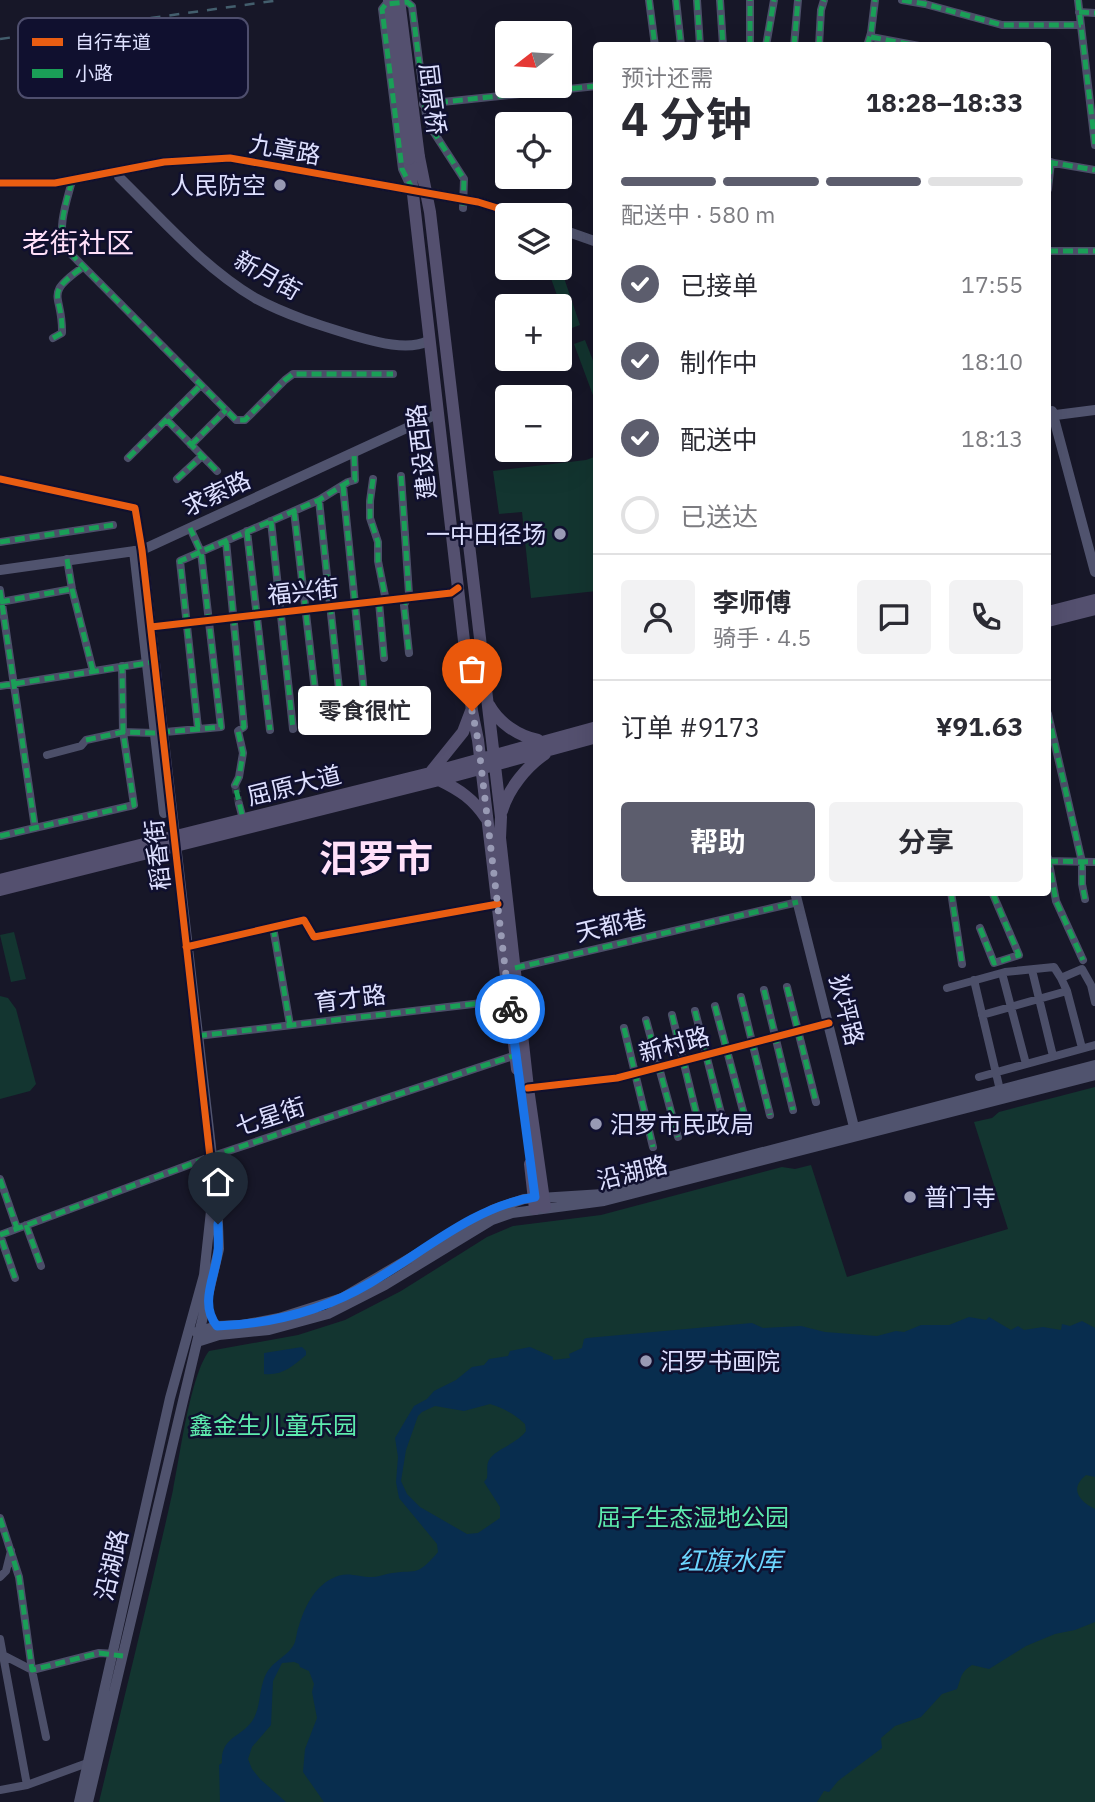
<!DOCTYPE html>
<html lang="zh">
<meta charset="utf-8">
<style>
body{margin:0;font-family:"IBM Plex Sans","Noto Sans SC",sans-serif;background:#f2f2f3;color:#2b2b33;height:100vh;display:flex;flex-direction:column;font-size:26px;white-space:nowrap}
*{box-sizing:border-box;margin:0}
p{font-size:23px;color:#7c7c81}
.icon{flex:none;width:38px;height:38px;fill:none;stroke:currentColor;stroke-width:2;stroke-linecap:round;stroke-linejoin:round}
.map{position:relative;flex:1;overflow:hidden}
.side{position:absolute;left:593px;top:42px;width:458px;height:854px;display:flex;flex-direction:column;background:#fff;border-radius:7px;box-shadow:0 7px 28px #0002}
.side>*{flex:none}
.needle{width:46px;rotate:253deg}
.tools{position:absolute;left:495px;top:21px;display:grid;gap:14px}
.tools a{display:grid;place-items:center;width:77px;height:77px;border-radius:7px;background:#fff;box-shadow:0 7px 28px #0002;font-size:35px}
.pin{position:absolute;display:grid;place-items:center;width:60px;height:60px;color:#fff;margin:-72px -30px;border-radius:50% 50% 50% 0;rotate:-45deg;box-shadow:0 0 7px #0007}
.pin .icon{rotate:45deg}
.courier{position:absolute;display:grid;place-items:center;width:70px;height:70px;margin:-35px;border:5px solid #1a73e8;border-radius:50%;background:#fff;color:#222;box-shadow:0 2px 9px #0007}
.bubble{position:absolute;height:49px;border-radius:7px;background:#fff;box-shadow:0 7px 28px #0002;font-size:23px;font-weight:700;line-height:49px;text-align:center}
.overview em{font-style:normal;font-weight:700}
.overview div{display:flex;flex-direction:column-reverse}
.overview{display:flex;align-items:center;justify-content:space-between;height:119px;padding:0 28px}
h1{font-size:46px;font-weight:700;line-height:52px}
.bar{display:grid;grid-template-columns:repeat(4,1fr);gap:10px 7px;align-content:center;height:84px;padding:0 28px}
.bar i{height:9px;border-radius:5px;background:#e1e1e2}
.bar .selected{background:#5c5d6d}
.bar p{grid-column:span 4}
.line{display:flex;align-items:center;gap:18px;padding:0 28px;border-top:2px solid #e1e1e2}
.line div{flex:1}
.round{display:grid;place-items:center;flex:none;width:74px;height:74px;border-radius:7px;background:#f2f2f3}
ol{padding:0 28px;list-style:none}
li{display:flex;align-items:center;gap:21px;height:77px}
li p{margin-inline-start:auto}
li .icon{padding:7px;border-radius:50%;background:#5c5d6d;color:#fff;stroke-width:4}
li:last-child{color:#7c7c81}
li i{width:38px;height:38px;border:4px solid #e1e1e2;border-radius:50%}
.primary-button{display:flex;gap:14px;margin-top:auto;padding:14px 28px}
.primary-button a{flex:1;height:80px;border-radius:7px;background:#5c5d6d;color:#fff;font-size:28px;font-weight:700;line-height:80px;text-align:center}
.primary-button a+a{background:#f2f2f3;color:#2b2b33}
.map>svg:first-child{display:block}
.green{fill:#133530}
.water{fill:#082d4e;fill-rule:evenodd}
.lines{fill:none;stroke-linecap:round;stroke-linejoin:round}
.street-tunnel{stroke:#353548;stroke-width:8;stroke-dasharray:8 4;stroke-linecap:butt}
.street{stroke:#4c4f69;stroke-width:8}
.secondary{stroke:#50536e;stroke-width:10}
.primary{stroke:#54506f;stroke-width:12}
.rail{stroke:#435e6d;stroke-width:2.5;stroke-dasharray:10 9;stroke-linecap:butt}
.primary-bridge{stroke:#54506f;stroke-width:12}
.quiet{stroke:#1a9f57;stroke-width:5;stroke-dasharray:10 5;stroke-linecap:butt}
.cycleway-casing{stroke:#10102f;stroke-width:11}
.cycleway{stroke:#e95d12;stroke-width:7}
.done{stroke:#989ab4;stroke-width:7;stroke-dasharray:0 12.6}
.route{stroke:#1a73e8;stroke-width:9}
.poi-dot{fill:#989ab4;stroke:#10102f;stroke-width:2.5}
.labels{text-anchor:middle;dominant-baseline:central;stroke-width:5;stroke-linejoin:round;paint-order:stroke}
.street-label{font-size:24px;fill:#dee0ff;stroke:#10102f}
.poi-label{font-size:24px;fill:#dee0ff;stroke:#10102f;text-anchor:start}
.park-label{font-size:24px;fill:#5debae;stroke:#10102f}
.water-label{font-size:26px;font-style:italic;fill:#6cd6ff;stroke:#10102f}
.quarter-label{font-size:28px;fill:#ffe0f9;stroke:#10102f}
.town-label{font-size:38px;font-weight:bold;fill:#ffe0f9;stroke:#10102f}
.key{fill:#10102f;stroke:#4e4e6d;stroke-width:2}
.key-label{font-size:19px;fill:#dee0ff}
</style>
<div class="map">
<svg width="1095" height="1802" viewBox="0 0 1095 1802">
<rect width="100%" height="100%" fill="#171728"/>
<!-- green -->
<path class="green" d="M560,266L580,325L569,329L548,270L560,268Z
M585,340L597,371V406L574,344Z
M597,456V591L531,598L522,512L499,514L493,471L586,460Z
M14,932L26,979L11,982L0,935Z
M0,996L8,998L16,1009L36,1084L30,1091L0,1099Z
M1095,1087V1802H99C124,1698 150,1594 173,1490C180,1456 190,1376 209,1351L298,1335L345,1320L401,1291L487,1237L513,1226L601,1215L782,1167L795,1169L811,1165L847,1277L1008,1229L974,1122L992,1118L999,1112Z"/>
<!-- water -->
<path class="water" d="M969,1317L986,1320L989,1317L1011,1330L1018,1326L1024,1330L1043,1327L1061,1330L1062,1324L1070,1326L1082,1321L1095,1328V1477L1086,1475C1069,1489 1079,1501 1095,1509V1622L1075,1630L1055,1634L1026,1646L989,1669L972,1665C960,1673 962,1676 957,1689L942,1694L921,1717L895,1726L881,1738L882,1748L838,1781L829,1792L824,1791L817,1802H324L303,1772L305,1749L317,1718L312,1692L314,1684L309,1671L300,1667L299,1664L294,1662L282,1663L273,1681L271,1725L252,1747L248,1759L252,1769L260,1779L286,1802H220L219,1765L222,1763C220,1736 244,1737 254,1718C260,1706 259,1695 263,1682C269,1661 284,1660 293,1646C297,1640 296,1632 299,1626C304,1608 314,1588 331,1579C346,1570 356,1577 372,1577C377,1577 382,1575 387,1574C417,1568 415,1579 438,1552L437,1544L399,1498L396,1482L398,1457L395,1438L414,1406L427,1399L434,1391L456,1380L472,1367L484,1365L489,1359L508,1356L510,1351L530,1347L553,1357V1360L570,1358L569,1354L582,1348L584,1339L587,1338L752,1323L763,1328L801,1326L825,1332L877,1336L896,1331L904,1332L921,1325H949ZM490,1404C503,1408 514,1414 525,1424L526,1431C517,1444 495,1449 489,1460C486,1465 488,1472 487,1478L484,1482L500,1507V1518L478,1533L467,1534L420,1507L407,1494L401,1481L406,1450L418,1416L422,1412L435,1406L464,1411Z
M302,1347L306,1351V1355C293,1366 282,1376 264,1374V1353Z"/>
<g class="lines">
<!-- street-tunnel -->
<path class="street-tunnel" d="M235,785L239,804"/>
<!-- street -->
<path class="street" d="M649,0L655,46
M676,0L681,46
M697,0L700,46
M720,0L723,46
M902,0L925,4L1002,25H1081
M1078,0L1095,145
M1079,12L1095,13
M871,37L919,46
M750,46V0
M766,46L774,0
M794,46L798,0
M819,46L821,10L824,0
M867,46L871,33L875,0
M423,104L597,86
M1048,162L1095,170
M72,181C67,200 56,230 66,249L236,420H245L285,380L293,374H393
M409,184L402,169L382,9L386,4L407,2L412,6L426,115L431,128L464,179L463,208
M1048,189L1051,162
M1048,251H1095
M53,338L62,333C63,293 42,296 83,267
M167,420L217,471
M191,445L226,410
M128,458L201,385
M401,476L409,594L404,605L409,653
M0,479L135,508L142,550
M177,479L202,456
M373,479L370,501V518L378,542V561L386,601
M343,486L365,703
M319,500L341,708
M294,511L319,725
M271,521L293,729
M247,531L270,730
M226,541L244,727L238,731L243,753L239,777L235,785
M0,542L113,525
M67,559L72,589L93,671
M0,590L35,828
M0,602L72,589
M379,602L384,658
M151,627L451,593L458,588
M0,686L151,662
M1048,714L1082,862V884L1085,899
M198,728L180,561L319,500L348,482L355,480L354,453
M47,755L81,746L86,740L123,732L154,733L221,727L201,552L190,528
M239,804L243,819
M0,836L134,805L123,732L122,666
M1048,858L1056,901L1083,960
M1048,861L1095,862
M951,892L962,964
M273,927L290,1025
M980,928L994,963L1019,955L992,892
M186,947L304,920L314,937L498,904
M515,968L798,902
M1032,970L1053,1056
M1002,973L1026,1064
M1061,978L1067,991L1082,1048
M974,980L1000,1090
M787,987L816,1102
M947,988L1005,972L1054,967L1061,978L1082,969L1091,985L1095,1002
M764,990L793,1110
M741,997L770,1115
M715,1006L745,1118
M695,1011L724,1125
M672,1015L701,1133
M982,1015L1067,991
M646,1020L678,1137
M624,1028L653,1147
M197,1036L508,1000
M979,1077L1095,1045
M528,1088L617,1078L829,1023
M0,1179L17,1228
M26,1225L41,1266
M15,1278L0,1235L210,1157L516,1055
M0,1518L19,1577L32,1670L99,1653L116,1654
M0,1577L6,1571L11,1551
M0,1639L27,1785
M3,1655L32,1670L46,1737
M0,1790L27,1785L90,1762"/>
<!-- secondary -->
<path class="secondary" d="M119,177C162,219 203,267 255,298C286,315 322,326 355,336C376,342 408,351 428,341
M0,183H55L164,162L230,158L478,202L520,215
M560,229L597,242
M1052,411L1095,572
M1048,416L1095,410
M134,551L164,813
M0,570L142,550L437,414
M795,892L855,1131
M196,1332L217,1326L242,1325L279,1318L342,1298L492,1210L524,1199L603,1194L1095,1065
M197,1342L219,1335L269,1330L328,1314L385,1285L492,1220L512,1213L604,1201L1095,1075
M79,1802L170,1398L204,1275L211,1211
M88,1802L219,1249L217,1199L142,550"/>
<!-- primary -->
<path class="primary" d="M419,157L430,212L501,817L500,838L528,1088L545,1207
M409,159L472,711L478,740L517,1069
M1048,612L1095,600
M1048,621L1095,609
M489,705C499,723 518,736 538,740
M430,773L463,732L471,711
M439,780C460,790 473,799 486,818
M502,811C508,789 527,766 545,754
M0,880L430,773L597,727
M0,890L439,780L597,737
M530,1164L535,1209"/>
<!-- rail -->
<path class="rail" d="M0,39L280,0"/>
<!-- primary-bridge -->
<path class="primary-bridge" d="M389,0L409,159
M399,0L419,157"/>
<!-- quiet -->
<path class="quiet" d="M649,0L655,46
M676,0L681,46
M697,0L700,46
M720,0L723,46
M902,0L925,4L1002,25H1081
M1078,0L1095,145
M1079,12L1095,13
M871,37L919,46
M750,46V0
M766,46L774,0
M794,46L798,0
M819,46L821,10L824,0
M867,46L871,33L875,0
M423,104L597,86
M1048,162L1095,170
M72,181C67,200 56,230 66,249L236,420H245L285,380L293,374H393
M1048,189L1051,162
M413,190L402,169L382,9L386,4L407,2L412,6L426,115L431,128L464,179L463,206
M1048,251H1095
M53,338L62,333C63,293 42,296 83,267
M167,420L217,471
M191,445L226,410
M128,458L201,385
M401,476L409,594L404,605L409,653
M177,479L202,456
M373,479L370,501V518L378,542V561L386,601
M343,486L365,703
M319,500L341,708
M294,511L319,725
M271,521L293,729
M247,531L270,730
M226,541L244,727L238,731L243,753L239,777L235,785L243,819
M0,542L113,525
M67,559L72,589L93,671
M0,590L35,828
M0,602L72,589
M379,602L384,658
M0,686L154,662
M1048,714L1082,862V884L1085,899
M198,728L180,561L319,500L348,482L355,480L354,453
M86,740L123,732L154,733L221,727L201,552L190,528
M0,836L134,805L123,732L122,666
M1048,858L1056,901L1083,960
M1048,861L1095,862
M951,892L962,964
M273,927L290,1025
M980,928L994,963L1019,955L992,892
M515,968L798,902
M787,987L816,1102
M764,990L793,1110
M741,997L770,1115
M715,1006L745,1118
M695,1011L724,1125
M672,1015L701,1133
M646,1020L678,1137
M624,1028L653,1147
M197,1036L508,1000
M0,1179L17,1228
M26,1225L41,1266
M15,1278L0,1235L210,1157L516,1055
M0,1518L19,1577L32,1670L99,1653L123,1656"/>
<!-- cycleway casing -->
<g class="cycleway-casing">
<path id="cycleway" d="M0,183H55L164,162L230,158L478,202L520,215
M0,479L135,508L142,550L210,1157
M151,627L451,593L458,588
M186,947L304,920L314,937L498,904
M528,1088L617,1078L829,1023"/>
</g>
<!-- cycleway -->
<use href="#cycleway" class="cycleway"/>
</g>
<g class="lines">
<!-- done -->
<path class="done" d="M472,711L478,740L510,1009"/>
<!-- route -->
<path class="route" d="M218,1224C218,1233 219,1243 218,1252C215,1277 199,1304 217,1326C270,1324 324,1310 370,1283C422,1253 474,1206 535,1197L510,1009"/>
</g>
<!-- markers -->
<g class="poi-dot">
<circle cx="280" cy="185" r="7"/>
<circle cx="560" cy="534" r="7"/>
<circle cx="596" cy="1124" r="7"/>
<circle cx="910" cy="1197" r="7"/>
<circle cx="646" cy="1361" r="7"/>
</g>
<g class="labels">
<!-- street labels -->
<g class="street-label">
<text transform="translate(433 99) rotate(83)">屈原桥</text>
<text transform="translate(285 149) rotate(10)">九章路</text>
<text transform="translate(268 275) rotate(30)">新月街</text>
<text transform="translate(421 452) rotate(-97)">建设西路</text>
<text transform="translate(216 493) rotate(-25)">求索路</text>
<text transform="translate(303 591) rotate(-6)">福兴街</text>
<text transform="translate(294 785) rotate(-14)">屈原大道</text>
<text transform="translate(157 855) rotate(-96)">稻香街</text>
<text transform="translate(611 925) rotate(-13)">天都巷</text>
<text transform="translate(350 998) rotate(-7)">育才路</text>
<text transform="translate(847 1010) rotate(76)">狄坪路</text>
<text transform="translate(674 1044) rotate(-15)">新村路</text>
<text transform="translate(270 1116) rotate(-18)">七星街</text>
<text transform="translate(632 1172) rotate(-14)">沿湖路</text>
<text transform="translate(111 1565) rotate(-77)">沿湖路</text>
</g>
<!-- poi labels -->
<g class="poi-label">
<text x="266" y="185" text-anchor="end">人民防空</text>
<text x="546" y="534" text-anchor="end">一中田径场</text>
<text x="610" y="1124">汨罗市民政局</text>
<text x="924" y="1197">普门寺</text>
<text x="660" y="1361">汨罗书画院</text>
</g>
<!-- park labels -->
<g class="park-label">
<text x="273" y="1425">鑫金生儿童乐园</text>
<text x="693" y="1517">屈子生态湿地公园</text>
</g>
<!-- water labels -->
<g class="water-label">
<text x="730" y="1560">红旗水库</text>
</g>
<!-- quarter labels -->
<g class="quarter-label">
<text x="78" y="242">老街社区</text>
</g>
<!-- town labels -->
<g class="town-label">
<text x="376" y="857">汨罗市</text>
</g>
</g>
<!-- legend -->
<rect x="18" y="18" width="230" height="80" rx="10" class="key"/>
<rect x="32" y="38" width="31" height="8" fill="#e95d12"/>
<rect x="32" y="69" width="31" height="9" fill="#1a9f57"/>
<g class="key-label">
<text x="75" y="49">自行车道</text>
<text x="75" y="80">小路</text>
</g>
</svg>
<div class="tools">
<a><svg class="needle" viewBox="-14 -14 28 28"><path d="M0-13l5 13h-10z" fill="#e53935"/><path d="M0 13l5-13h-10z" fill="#7c7c81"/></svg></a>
<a><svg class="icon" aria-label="locate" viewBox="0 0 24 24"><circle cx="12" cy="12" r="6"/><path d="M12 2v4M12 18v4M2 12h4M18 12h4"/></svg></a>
<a><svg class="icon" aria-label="layers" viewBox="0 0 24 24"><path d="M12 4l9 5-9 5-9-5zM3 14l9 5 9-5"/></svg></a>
<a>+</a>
<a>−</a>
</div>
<div class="pin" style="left:472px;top:711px;background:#ea580c"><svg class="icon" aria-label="bag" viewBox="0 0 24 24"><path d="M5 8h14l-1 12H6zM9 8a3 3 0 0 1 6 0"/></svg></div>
<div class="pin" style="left:218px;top:1224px;background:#1f2937"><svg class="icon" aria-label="home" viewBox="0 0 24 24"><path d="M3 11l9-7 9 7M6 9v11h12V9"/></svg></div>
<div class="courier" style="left:510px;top:1009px"><svg class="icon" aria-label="bike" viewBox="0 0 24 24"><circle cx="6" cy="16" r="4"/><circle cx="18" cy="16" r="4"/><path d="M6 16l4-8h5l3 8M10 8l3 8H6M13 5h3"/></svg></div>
<div class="bubble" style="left:298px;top:686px;width:133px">零食很忙</div>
<section class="side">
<div class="overview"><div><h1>4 分钟</h1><p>预计还需</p></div><em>18:28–18:33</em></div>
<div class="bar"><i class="selected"></i><i class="selected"></i><i class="selected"></i><i></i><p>配送中 · 580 m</p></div>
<ol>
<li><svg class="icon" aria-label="check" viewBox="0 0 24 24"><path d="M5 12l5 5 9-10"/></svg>已接单<p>17:55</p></li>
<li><svg class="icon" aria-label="check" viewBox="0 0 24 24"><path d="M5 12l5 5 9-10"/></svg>制作中<p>18:10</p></li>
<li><svg class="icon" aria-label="check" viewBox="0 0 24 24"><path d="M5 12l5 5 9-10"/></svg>配送中<p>18:13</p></li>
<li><i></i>已送达</li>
</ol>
<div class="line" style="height:126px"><a class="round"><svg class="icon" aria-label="person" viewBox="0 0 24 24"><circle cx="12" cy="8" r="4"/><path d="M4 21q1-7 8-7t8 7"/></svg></a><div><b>李师傅</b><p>骑手 · 4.5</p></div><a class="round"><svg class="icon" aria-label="chat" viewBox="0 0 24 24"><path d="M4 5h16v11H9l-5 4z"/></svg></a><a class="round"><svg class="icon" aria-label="phone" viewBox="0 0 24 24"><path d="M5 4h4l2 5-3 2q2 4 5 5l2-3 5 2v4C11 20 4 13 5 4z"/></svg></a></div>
<div class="line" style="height:91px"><div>订单 #9173</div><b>¥91.63</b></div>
<div class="primary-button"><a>帮助</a><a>分享</a></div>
</section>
</div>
